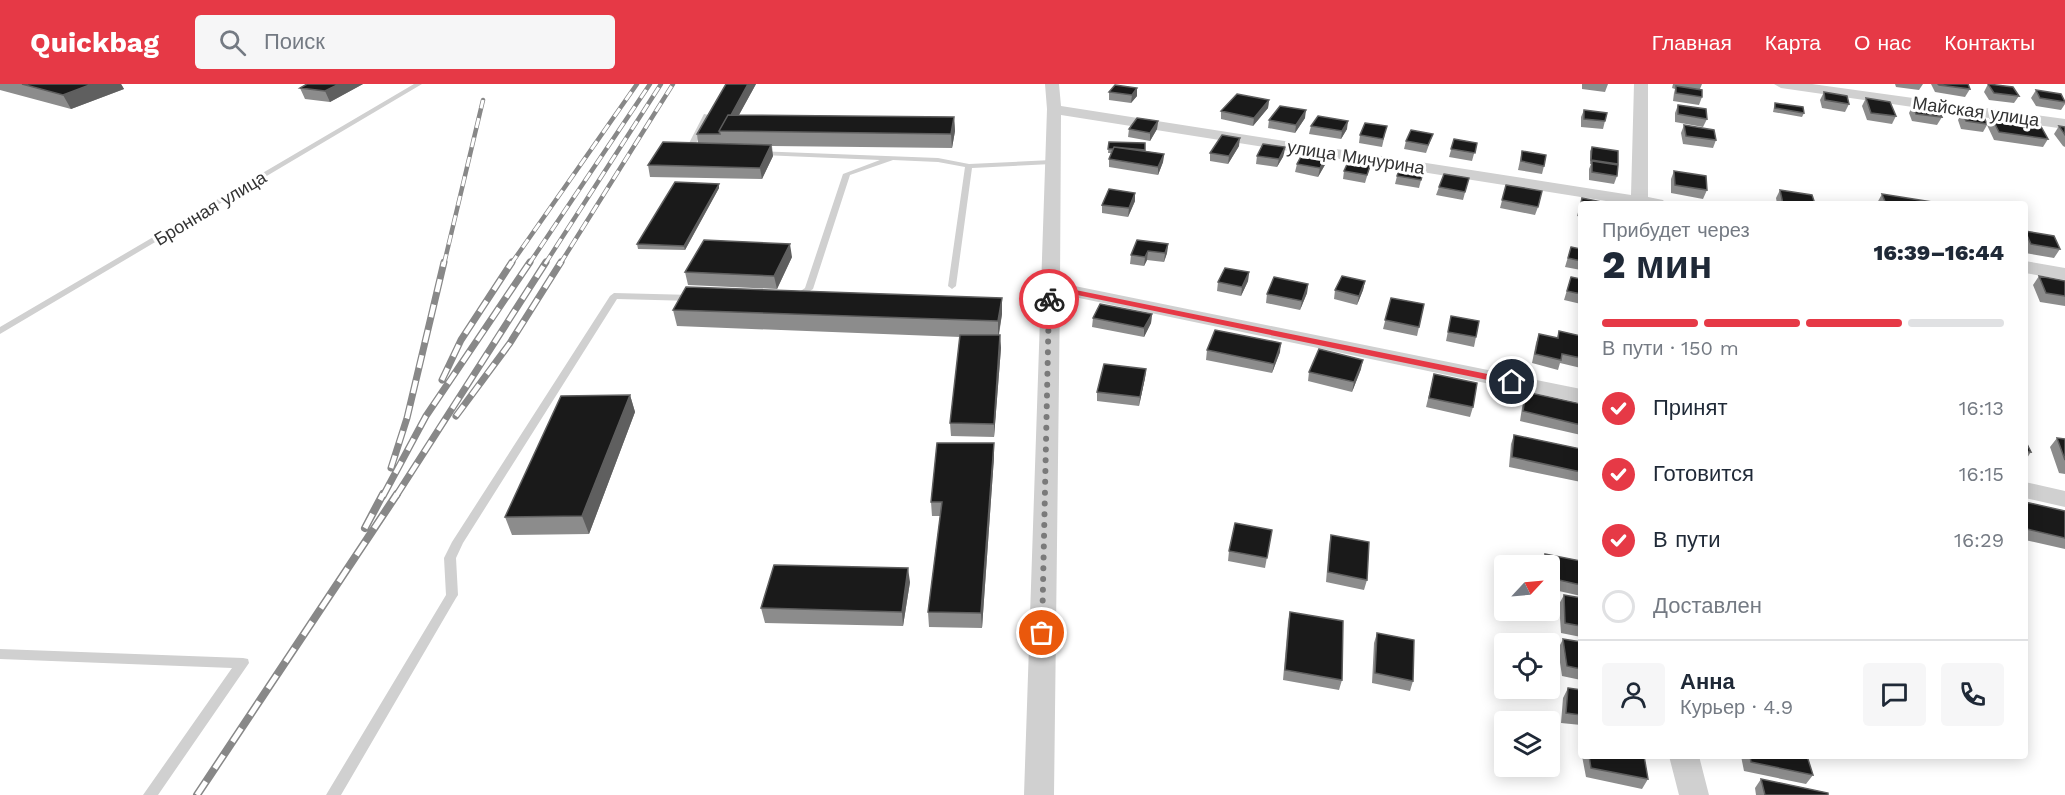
<!DOCTYPE html>
<html lang="ru">
<meta charset="utf-8">
<style>
body{margin:0;font-family:"Work Sans",sans-serif;background:#f6f6f7;color:#1f2937;height:100vh;display:flex;flex-direction:column;font-size:22px;white-space:nowrap}
*{box-sizing:border-box;margin:0}
p{font-size:20px;color:#747a83}
.icon{flex:none;width:33px;height:33px;fill:none;stroke:currentColor;stroke-width:2;stroke-linecap:round;stroke-linejoin:round}
.map{position:relative;flex:1;overflow:hidden}
.sheet{position:absolute;left:1578px;top:117px;width:450px;height:558px;display:flex;flex-direction:column;background:#fff;border-radius:6px;box-shadow:0 3px 15px #0003}
.sheet>*{flex:none}
.needle{width:39px;rotate:64deg}
.buttons{position:absolute;left:1494px;top:471px;display:grid;gap:12px}
.buttons a{display:grid;place-items:center;width:66px;height:66px;border-radius:6px;background:#fff;box-shadow:0 3px 15px #0003;font-size:30px}
.pin{position:absolute;display:grid;place-items:center;width:51px;height:51px;color:#fff;margin:-26px;border:3px solid #fff;border-radius:50%;box-shadow:0 2px 6px #0007}
.courier{position:absolute;display:grid;place-items:center;width:60px;height:60px;margin:-30px;border:4px solid #e63946;border-radius:50%;background:#fff;color:#222;box-shadow:0 2px 8px #0007}
.overview em{font-style:normal;font-weight:800}
.overview div{display:flex;flex-direction:column-reverse}
.overview{display:flex;align-items:center;justify-content:space-between;height:102px;padding:0 24px}
h1{font-size:39px;font-weight:800;line-height:45px}
.bar{display:grid;grid-template-columns:repeat(4,1fr);gap:9px 6px;align-content:center;height:72px;padding:0 24px}
.bar i{height:8px;border-radius:4px;background:#e0e1e3}
.bar .current{background:#e63946}
.bar p{grid-column:span 4}
.line{display:flex;align-items:center;gap:15px;padding:0 24px;border-top:2px solid #e0e1e3}
.line div{flex:1}
.round{display:grid;place-items:center;flex:none;width:63px;height:63px;border-radius:6px;background:#f6f6f7}
ol{padding:0 24px;list-style:none}
li{display:flex;align-items:center;gap:18px;height:66px}
li p{margin-inline-start:auto}
li .icon{padding:6px;border-radius:50%;background:#e63946;color:#fff;stroke-width:4}
li:last-child{color:#747a83}
li i{width:33px;height:33px;border:3px solid #e0e1e3;border-radius:50%}
header{display:flex;align-items:center;gap:36px;box-sizing:border-box;height:84px;padding:0 30px;background:#e63946;color:#fff}
header strong{font-size:28px}
nav{display:flex;gap:33px;margin-inline-start:auto;font-size:21px}
.search{width:420px;height:54px;background:#f6f6f7;display:flex;align-items:center;gap:15px;box-sizing:border-box;padding:0 21px;border-radius:6px;color:#747a83;font-size:22px}
.map>svg:first-child{display:block}
.lines{fill:none;stroke-linecap:round;stroke-linejoin:round}
.lane{fill:#d0d0d0;fill-rule:evenodd}
.street{fill:#d0d0d0;fill-rule:evenodd}
.rail-far2-casing{stroke:#888;stroke-width:4.5}
.rail-far1-casing{stroke:#888;stroke-width:7}
.rail-casing{stroke:#888;stroke-width:8}
.rail-far2{stroke:#fff;stroke-width:3;stroke-dasharray:10;stroke-linecap:butt}
.rail-far1{stroke:#fff;stroke-width:4.5;stroke-dasharray:13;stroke-linecap:butt}
.rail{stroke:#fff;stroke-width:5;stroke-dasharray:16;stroke-linecap:butt}
.wall{fill:#8c8c8c}
.shaded-wall{fill:#5f5f5f}
.building{fill:#1a1a1a;stroke:#5f5f5f;stroke-width:1.5}
.route{fill:#e63946}
.done{stroke:#7a7a7a;stroke-width:6;stroke-dasharray:0 10.8}
.labels{text-anchor:middle;dominant-baseline:central;stroke-width:6;stroke-linejoin:round;paint-order:stroke}
.far-street-label{font-size:18px;fill:#333;stroke:#fff}
</style>
<header>
<strong>Quickbag</strong>
<div class="search"><svg class="icon" aria-label="search" viewBox="0 0 24 24"><circle cx="10" cy="10" r="6"/><path d="M15 15l6 6"/></svg>Поиск</div>
<nav><a>Главная</a><a>Карта</a><a>О нас</a><a>Контакты</a></nav>
</header>
<div class="map">
<svg width="2065" height="711" viewBox="0 0 2065 711">
<rect width="100%" height="100%" fill="#fff"/>
<g class="lines">
<!-- lane -->
<path class="lane" d="M414,0H422L0,250V243Z
M704,30L709,31L694,64L700,66L696,68L687,67L686,65Z
M757,67L938,74L969,80L1052,76L1056,78L1052,80L972,84L956,202L952,205L948,202L965,83L938,78L893,76L850,91L813,205L796,216L792,213L805,204L843,90L880,76L760,71L756,69Z
M614,209L693,211L697,214L693,217L617,215L463,459L456,474L458,511L456,514L341,711H326L446,511L444,474L452,458L610,212Z
M0,565L243,574L248,575L249,579L158,711H143L232,584L0,575Z"/>
<!-- street -->
<path class="street" d="M1045,0H1059L1061,22L1631,111L1634,0H1648V113L1663,116L1666,120H1625L1061,31L1060,199L1581,305V319L1060,210L1054,711H1024L1047,25Z
M1774,0H1812L2065,35V45L1781,4Z
M2025,177L2065,184V196L2025,189Z
M2025,398L2065,407V423L2025,414Z
M1669,672H1699L1709,711H1679Z"/>
<!-- rail-far2 casing -->
<g class="rail-far2-casing">
<path id="rail-far2" d="M444,180L483,16
M511,180L637,0
M529,180L650,0
M545,180L661,0
M560,180L673,0"/>
</g>
<!-- rail-far1 casing -->
<g class="rail-far1-casing">
<path id="rail-far1" d="M442,296L461,256L512,178
M456,332L510,259L561,178
M391,384L407,334L444,178
M383,412L426,332L530,178
M396,412L546,178"/>
</g>
<!-- rail casing -->
<g class="rail-casing">
<path id="rail" d="M365,444L383,410
M197,711L397,410"/>
</g>
<!-- rail-far2 -->
<use href="#rail-far2" class="rail-far2"/>
<!-- rail-far1 -->
<use href="#rail-far1" class="rail-far1"/>
<!-- rail -->
<use href="#rail" class="rail"/>
</g>
<!-- wall -->
<path class="wall" d="M0,0H121L124,5L71,25L0,6Z
M307,0H363L330,18L305,15L300,4Z
M726,0H756L739,31L954,33L955,47L952,64L772,62L773,72L762,95L650,93L648,81L698,59L697,50Z
M1582,0H1608L1605,8L1582,5Z
M1673,0H1702L1700,5L1702,13L1699,21L1673,17L1674,9L1675,5L1672,4Z
M1895,0H1923L1919,6L1896,3Z
M1931,0H1968L1970,5L1965,13L1935,8Z
M1988,0L2019,12L2014,19L1989,16L1984,8Z
M1137,4V12L1131,19L1109,16V8Z
M2036,6L2065,17V20L2061,26L2036,22L2031,14Z
M1824,8L1849,20L1845,28L1822,24L1820,16Z
M1866,14L1896,32L1892,40L1867,36L1862,22Z
M1269,16L1268,24L1253,42L1221,35V27Z
M1775,19L1804,29L1802,33L1773,28L1774,23Z
M1678,21L1707,35L1703,43L1675,38V29Z
M1913,21L1942,33L1937,41L1912,37L1909,29Z
M1584,26L1605,37L1603,45L1581,43V33Z
M1962,28L1987,39L1991,32L2048,55L2043,63L1994,56L1987,41L1983,48L1961,45L1958,36Z
M1305,34L1295,49L1268,44L1269,36Z
M1158,37L1157,45L1150,57L1128,53L1129,45Z
M1684,41L1716,56L1713,64L1683,60L1681,49Z
M1311,42L1347,45L1341,55L1309,50Z
M2059,42L2065,43V63L2063,62L2054,50Z
M1385,50L1382,63L1359,59L1360,51Z
M1433,50L1426,69L1404,65L1406,57Z
M1454,55L1477,59L1472,77L1449,73Z
M1109,58L1145,59V67L1164,70L1163,78L1158,91L1109,83V75L1111,69H1108Z
M1239,62L1228,80L1210,77V69Z
M1592,63L1618,80L1617,92L1614,100L1589,96V85L1591,80H1590V67Z
M1522,67L1544,82L1542,90L1518,86Z
M1284,71L1277,83L1256,80L1257,72Z
M1326,79L1318,93L1295,88L1297,80Z
M1371,79L1365,99L1343,95L1344,87Z
M1424,85L1419,104L1395,100L1397,92Z
M1674,87L1707,106L1703,115L1671,109V95Z
M1469,94L1463,116L1436,111L1439,103Z
M719,100V104L685,166L638,165L637,160Z
M1506,101L1538,123L1535,131L1500,124Z
M1780,106L1815,120H1777L1776,114Z
M1135,109V117L1128,133L1102,129V121Z
M1882,110L1933,120H1878L1877,119Z
M1582,114L1581,120V133L1577,132Z
M2025,147L2060,165L2054,174L2025,169Z
M1168,160L1167,169L1164,178L1147,176L1144,182L1130,180L1131,171Z
M1571,163L1581,165V186L1565,183Z
M792,173L777,205L688,201L685,188Z
M1249,188L1248,197L1241,212L1217,207L1218,198Z
M2039,192L2065,197V222L2040,218L2033,201Z
M1571,193L1581,195V220L1564,216Z
M1365,197L1363,206L1357,221L1334,215L1335,206Z
M1308,200L1307,209L1300,226L1266,219L1267,210Z
M1391,214L1424,220L1417,252L1383,245Z
M673,226L1002,230L999,251L1001,264L994,353L951,352L950,339L960,253L677,242Z
M1152,230L1151,239L1144,253L1092,243L1093,234Z
M1451,232L1476,253L1474,263L1446,257Z
M1559,247L1581,252V284L1560,279L1558,286L1532,279L1536,259L1539,250L1557,254Z
M1207,266L1280,268L1272,289L1206,276Z
M1146,285L1145,294L1139,322L1097,317V308Z
M1361,285L1352,308L1308,297L1309,288Z
M1434,290L1473,323L1470,333L1426,323Z
M1526,308L1581,320V351L1520,337L1523,317Z
M630,311L635,328L589,450L512,451L505,433Z
M1514,351L1581,365V398L1509,383L1511,360Z
M2057,354L2065,355V390L2059,389L2050,363Z
M2025,356L2031,368L2025,377Z
M994,359V373L982,544L929,543L928,528L940,432H932L931,418Z
M2025,418L2065,427V465L2025,456Z
M1272,446L1265,484L1228,477L1229,467Z
M1331,451L1367,496L1364,506L1326,498L1329,461Z
M1545,470L1581,477V512L1550,505V482H1541Z
M910,498L903,542L765,539L761,524Z
M1564,511L1581,514V553L1561,549L1559,520Z
M1290,528L1342,596L1339,606L1283,596L1288,538Z
M1377,549L1413,597L1410,607L1372,599L1374,559Z
M1563,555L1581,558V596L1562,592L1558,565Z
M1568,604L1581,606V641L1561,639L1563,614Z
M1582,672H1644L1648,695L1642,705L1586,693Z
M1741,672H1807L1813,691L1806,700L1744,687Z
M1761,695L1828,711H1756L1755,704Z"/>
<!-- shaded-wall -->
<path class="shaded-wall" d="M92,0H121L124,5L71,25L63,11Z
M339,0H363L330,18L325,7Z
M748,0H756L730,47H722Z
M1137,4V12L1131,19L1132,11Z
M1269,16L1268,24L1253,42L1254,34Z
M1306,26L1305,34L1295,49L1296,41Z
M954,33L955,47L952,64L951,50Z
M1158,37L1157,45L1150,57V49Z
M1348,37L1347,45L1341,55L1342,47Z
M1240,54L1239,62L1228,80L1229,72Z
M771,61L773,72L762,95L760,84Z
M1285,63L1284,71L1277,83L1279,75Z
M1164,70L1163,78L1158,91V83Z
M1327,71L1326,79L1318,93L1320,84Z
M719,100V104L685,166L684,162Z
M1135,109V117L1128,133L1129,124Z
M790,160L792,173L777,205L774,192Z
M1168,160L1167,169L1164,178L1165,169Z
M1148,167L1147,176L1144,182L1145,173Z
M1249,188L1248,197L1241,212L1242,203Z
M1365,197L1363,206L1357,221L1359,212Z
M1308,200L1307,209L1300,226L1302,217Z
M1002,214V230L998,254V237Z
M1152,230L1151,239L1144,253V244Z
M1000,251L1001,264L994,353V340Z
M1281,259L1280,268L1272,289L1274,280Z
M1363,276L1361,285L1352,308L1354,298Z
M1146,285L1145,294L1139,322L1140,313Z
M630,311L635,328L589,450L582,432Z
M994,359V373L982,544L981,529Z
M908,484L910,498L903,542L902,528Z"/>
<!-- building -->
<path class="building" d="M22,0H92L63,11Z
M307,0H339L325,7L300,4Z
M726,0H748L731,31H728L719,47L720,50H697Z
M1938,0H1968L1970,5L1939,1Z
M1988,0L2013,3L2019,12L1994,9Z
M1115,1L1137,4L1132,11L1109,8Z
M1676,2L1702,6V13L1676,9Z
M2036,6L2061,10L2065,18L2040,14Z
M1824,8L1847,12L1849,20L1825,16Z
M1237,10L1269,16L1254,34L1221,27Z
M1866,14L1890,18L1896,32L1871,29Z
M1775,19L1803,23L1804,29L1775,24Z
M1678,21L1706,25L1707,35L1678,30Z
M1913,21L1938,25L1942,33L1916,30Z
M1280,22L1306,26L1296,41L1269,36Z
M1584,26L1607,29L1605,37L1584,35Z
M1962,28L1983,31L1987,40L1966,37Z
M728,31L954,33L951,50L719,47Z
M1318,32L1348,37L1342,47L1311,42Z
M1991,32L2039,39L2048,55L1999,48Z
M1137,34L1158,37L1150,49L1129,45Z
M1365,39L1387,42L1383,55L1360,51Z
M1684,41L1714,46L1716,56L1686,52Z
M2059,42L2065,43V51Z
M1411,46L1433,50L1428,61L1406,57Z
M1222,51L1240,54L1229,72L1210,69Z
M1454,55L1477,59L1475,69L1451,65Z
M663,58L771,61L760,84L648,81Z
M1109,58L1145,59V66L1114,63L1113,65H1108Z
M1263,60L1285,63L1279,75L1257,72Z
M1114,63L1164,70L1158,83L1109,75Z
M1592,63L1618,67V80L1591,76Z
M1304,67L1327,71L1320,84L1297,80Z
M1522,67L1546,71L1544,82L1521,77Z
M1349,76L1371,79L1367,91L1344,87Z
M1592,77L1618,81L1617,92L1592,88Z
M1401,81L1424,85L1421,96L1397,92Z
M1674,87L1706,92L1707,106L1675,101Z
M1444,90L1469,94L1465,108L1439,103Z
M675,98L719,100L684,162L637,160Z
M1506,101L1542,107L1538,123L1502,116Z
M1109,105L1135,109L1129,124L1102,121Z
M1780,106L1812,111L1815,120H1783Z
M1882,110L1932,118L1933,120H1886Z
M1582,114L1607,119V120H1581V124H1580Z
M2025,147L2054,152L2060,165L2031,160Z
M704,156L790,160L774,192L685,188Z
M1137,156L1168,160L1165,169L1148,167L1145,173L1131,171Z
M1571,163L1581,165V177L1568,174Z
M1225,184L1249,188L1242,203L1218,198Z
M1342,192L1365,197L1359,212L1335,206Z
M2039,192L2065,197V212L2046,209Z
M1274,193L1308,200L1302,217L1267,210Z
M1571,193L1581,195V210L1567,207Z
M686,203L1002,214L998,237L673,226Z
M1391,214L1424,220L1419,243L1385,236Z
M1100,220L1152,230L1144,244L1093,234Z
M1451,232L1479,237L1476,253L1448,248Z
M1215,246L1281,259L1274,280L1207,266Z
M1559,247L1581,252V274L1562,270L1561,276L1535,270L1539,250L1558,254Z
M960,251H1000L994,340L950,339Z
M1319,265L1363,276L1354,298L1309,288Z
M1104,280L1146,285L1140,313L1097,308Z
M1434,290L1477,299L1473,323L1429,314Z
M1526,308L1581,320V341L1523,327Z
M630,311L582,432L505,433L561,312Z
M1514,351L1581,365V388L1512,373Z
M2057,354L2065,355V376Z
M2025,356L2031,368L2025,367Z
M937,359H994L981,529L928,528L942,418H931Z
M2025,418L2065,427V454L2027,445L2025,439Z
M1235,439L1272,446L1267,474L1229,467Z
M1331,451L1369,458L1367,496L1328,488Z
M1545,470L1581,477V501L1550,494V482H1545Z
M774,481L908,484L902,528L761,524Z
M1564,511L1581,514V542L1565,539Z
M1290,528L1343,537L1342,596L1285,586Z
M1377,549L1414,556L1413,597L1375,589Z
M1563,555L1581,558V585L1567,582Z
M1568,604L1581,606V631L1566,629Z
M1589,672H1644L1648,695L1591,684Z
M1750,672H1807L1813,691L1751,678Z
M1761,695L1828,709V711H1765Z"/>
<!-- route -->
<path class="route" d="M1046,200L1512,295L1516,298L1512,301L1053,206V215L1049,217L1045,215Z"/>
<g class="lines">
<!-- done -->
<path class="done" d="M1042,549L1049,215"/>
</g>
<g class="labels">
<!-- far-street labels -->
<g class="far-street-label">
<text transform="translate(1976 27) rotate(8)">Майская улица</text>
<text transform="translate(1356 73) rotate(9)">улица Мичурина</text>
<text transform="translate(210 124) rotate(-31)">Бронная улица</text>
</g>
</g>
</svg>
<div class="buttons">
<a><svg class="needle" viewBox="-14 -14 28 28"><path d="M0-13l5 13h-10z" fill="#e53935"/><path d="M0 13l5-13h-10z" fill="#747a83"/></svg></a>
<a><svg class="icon" aria-label="locate" viewBox="0 0 24 24"><circle cx="12" cy="12" r="6"/><path d="M12 2v4M12 18v4M2 12h4M18 12h4"/></svg></a>
<a><svg class="icon" aria-label="layers" viewBox="0 0 24 24"><path d="M12 4l9 5-9 5-9-5zM3 14l9 5 9-5"/></svg></a>
</div>
<div class="pin" style="left:1042px;top:549px;background:#ea580c"><svg class="icon" aria-label="bag" viewBox="0 0 24 24"><path d="M5 8h14l-1 12H6zM9 8a3 3 0 0 1 6 0"/></svg></div>
<div class="pin" style="left:1512px;top:298px;background:#1f2937"><svg class="icon" aria-label="home" viewBox="0 0 24 24"><path d="M3 11l9-7 9 7M6 9v11h12V9"/></svg></div>
<div class="courier" style="left:1049px;top:215px"><svg class="icon" aria-label="bike" viewBox="0 0 24 24"><circle cx="6" cy="16" r="4"/><circle cx="18" cy="16" r="4"/><path d="M6 16l4-8h5l3 8M10 8l3 8H6M13 5h3"/></svg></div>
<section class="sheet">
<div class="overview"><div><h1>2 мин</h1><p>Прибудет через</p></div><em>16:39–16:44</em></div>
<div class="bar"><i class="current"></i><i class="current"></i><i class="current"></i><i></i><p>В пути · 150 m</p></div>
<ol>
<li><svg class="icon" aria-label="check" viewBox="0 0 24 24"><path d="M5 12l5 5 9-10"/></svg>Принят<p>16:13</p></li>
<li><svg class="icon" aria-label="check" viewBox="0 0 24 24"><path d="M5 12l5 5 9-10"/></svg>Готовится<p>16:15</p></li>
<li><svg class="icon" aria-label="check" viewBox="0 0 24 24"><path d="M5 12l5 5 9-10"/></svg>В пути<p>16:29</p></li>
<li><i></i>Доставлен</li>
</ol>
<div class="line" style="height:108px"><a class="round"><svg class="icon" aria-label="person" viewBox="0 0 24 24"><circle cx="12" cy="8" r="4"/><path d="M4 21q1-7 8-7t8 7"/></svg></a><div><b>Анна</b><p>Курьер · 4.9</p></div><a class="round"><svg class="icon" aria-label="chat" viewBox="0 0 24 24"><path d="M4 5h16v11H9l-5 4z"/></svg></a><a class="round"><svg class="icon" aria-label="phone" viewBox="0 0 24 24"><path d="M5 4h4l2 5-3 2q2 4 5 5l2-3 5 2v4C11 20 4 13 5 4z"/></svg></a></div>
</section>
</div>
